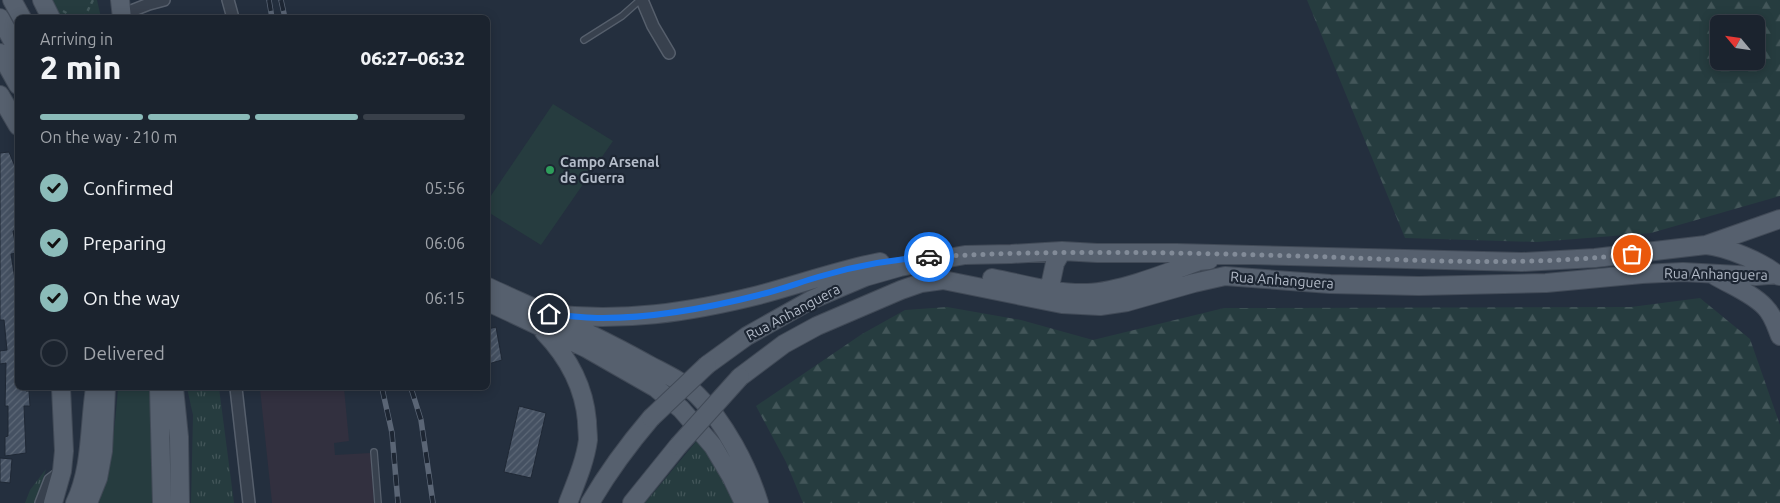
<!DOCTYPE html>
<meta charset="utf-8">
<style>
body{margin:0;font-family:Ubuntu,sans-serif;background:#282f3a;color:#f1f3f6;height:100vh;display:flex;flex-direction:column;font-size:19px;white-space:nowrap}
*{box-sizing:border-box;margin:0}
p{font-size:16px;color:#a0a4aa}
.icon{flex:none;width:28px;height:28px;fill:none;stroke:currentColor;stroke-width:2;stroke-linecap:round;stroke-linejoin:round}
.map{position:relative;flex:1;overflow:hidden}
.side{position:absolute;left:15px;top:15px;width:475px;height:375px;display:flex;flex-direction:column;background:#1b232e;border-radius:8px;box-shadow:0 2px 12px #0003,0 0 0 1px #39404a}
.side>*{flex:none}
.needle{width:32px;rotate:299deg}
.tools{position:absolute;left:1710px;top:15px;display:grid;gap:10px}
.tools a{display:grid;place-items:center;width:55px;height:55px;border-radius:8px;background:#1b232e;box-shadow:0 2px 12px #0003,0 0 0 1px #39404a;font-size:25px}
.pin{position:absolute;display:grid;place-items:center;width:42px;height:42px;color:#fff;margin:-21px;border:2px solid #fff;border-radius:50%;box-shadow:0 1px 5px #0007}
.courier{position:absolute;display:grid;place-items:center;width:50px;height:50px;margin:-25px;border:4px solid #1a73e8;border-radius:50%;background:#fff;color:#222;box-shadow:0 1px 6px #0007}
.overview em{font-style:normal;font-weight:800}
.overview div{display:flex;flex-direction:column-reverse}
.overview{display:flex;align-items:center;justify-content:space-between;height:85px;padding:0 25px}
h1{font-size:32px;font-weight:800;line-height:38px}
.bar{display:grid;grid-template-columns:repeat(4,1fr);gap:8px 5px;align-content:center;height:60px;padding:0 25px}
.bar i{height:6px;border-radius:4px;background:#39404a}
.bar .active{background:#8bbbb9}
.bar p{grid-column:span 4}
ol{padding:0 25px;list-style:none}
li{display:flex;align-items:center;gap:15px;height:55px}
li p{margin-inline-start:auto}
li .icon{padding:5px;border-radius:50%;background:#8bbbb9;color:#111;stroke-width:4}
li:last-child{color:#a0a4aa}
li i{width:28px;height:28px;border:2px solid #39404a;border-radius:50%}
.map>svg:first-child{display:block}
.medical{fill:#32303f}
.grass{fill:#263c3f}
.forest{fill:url(#forest-firs);fill-rule:evenodd}
.park{fill:url(#park-tufts)}
.building{fill:url(#building-hatch);stroke:#1f2835}
.lines{fill:none;stroke-linecap:round;stroke-linejoin:round}
.service-casing{stroke:#565f6c;stroke-width:8}
.minor-casing{stroke:#565f6c;stroke-width:14}
.primary-casing{stroke:#414a57;stroke-width:20}
.path{stroke:#44595c;stroke-width:2.5;stroke-dasharray:4 4;stroke-linecap:butt}
.service{stroke:#38414e;stroke-width:5.5}
.minor{stroke:#38414e;stroke-width:11}
.primary{stroke:#56606e;stroke-width:18}
.rail-casing{stroke:#5a6575;stroke-width:5.5}
.rail{stroke:#1d2633;stroke-width:4;stroke-dasharray:11;stroke-linecap:butt}
.primary-bridge-casing{stroke:#414a57;stroke-width:20;stroke-linecap:butt}
.primary-bridge{stroke:#56606e;stroke-width:18}
.done{stroke:#828b98;stroke-width:5;stroke-dasharray:0 9}
.route{stroke:#1a73e8;stroke-width:6}
.leisure-dot{fill:#2e9e5b;stroke:#1d2633;stroke-width:2}
.labels{text-anchor:middle;dominant-baseline:central;stroke-width:4.5;stroke-linejoin:round;paint-order:stroke}
.poi-label{font-size:14px;font-weight:bold;fill:#b4bcc9;stroke:#1d2633;text-anchor:start}
.street-label{font-size:14px;fill:#b4bcc9;stroke:#1d2633}
</style>
<div class="map">
<svg width="1780" height="503" viewBox="0 0 1780 503">
<defs>
<pattern id="forest-firs" width="22" height="20" patternUnits="userSpaceOnUse" patternTransform="scale(1.25)"><rect width="22" height="20" fill="#263c3f"/><path d="M5 1l3.5 6h-7zM16 11l3.5 6h-7z" fill="#435659"/></pattern>
<pattern id="park-tufts" width="24" height="20" patternUnits="userSpaceOnUse" patternTransform="scale(1.25)"><rect width="24" height="20" fill="#263c3f"/><path d="M3 7l-1-3M5 7V3M7 7l1-3M15 17l-1-3M17 17v-4M19 17l1-3" fill="none" stroke="#435659"/></pattern>
<pattern id="building-hatch" width="6" height="6" patternUnits="userSpaceOnUse" patternTransform="scale(1.25)"><rect width="6" height="6" fill="#455162"/><path d="M-1 1l2-2M0 6l6-6M5 7l2-2" fill="none" stroke="#5d6877"/></pattern>
</defs>
<rect width="100%" height="100%" fill="#242f3e"/>
<!-- medical -->
<path class="medical" d="M270,388H344L349,441L334,443L335,455L371,453L374,503H272L260,389Z"/>
<!-- grass -->
<path class="grass" d="M52,0H97L101,17H60Z
M553,104L613,141L541,245L488,212V200Z
M118,388H153L156,503H99C111,465 115,427 118,388Z"/>
<!-- forest -->
<path class="forest" d="M1307,0H1780V196L1651,233L1537,242L1405,238ZM1719,24H1756V61H1719Z
M1700,298L1750,339L1780,425V503H803L786,462L756,406L862,334L905,310L947,307L1021,320L1093,340L1224,308L1631,307Z"/>
<!-- park -->
<path class="park" d="M187,388H219L234,503H191L193,415Z
M699,438L738,503H645Z
M46,469L36,503H25L30,490Z"/>
<!-- building -->
<path class="building" d="M9,152L17,171H16L18,230L13,231L17,253L11,254L18,298V388H25L26,391H29L30,406H24L26,453L5,456V437L8,436V406H5L6,363L0,364V351L7,350L4,320H0V153Z
M496,327L502,360L488,364V329Z
M519,406L546,413L531,478L504,472Z
M0,458L12,459L10,483L0,482Z"/>
<g class="lines">
<!-- service casing -->
<g class="service-casing">
<path id="service" d="M584,40L622,16L640,0
M374,452L378,503"/>
</g>
<!-- minor casing -->
<g class="minor-casing">
<path id="minor" d="M228,0L233,18
M642,0L653,26L669,53
M121,15L149,4L164,0
M236,388L249,503
M41,503L50,480L62,471"/>
</g>
<!-- primary casing -->
<g class="primary-casing">
<path id="primary" d="M12,0L22,18
M42,0L51,18
M120,0L122,18
M0,18L18,51
M0,53L18,85
M0,95L18,126
M1706,245C1727,247 1763,262 1779,276
M1714,275C1730,285 1752,293 1765,307C1773,315 1776,326 1780,336
M992,278C1023,284 1055,294 1087,293C1119,292 1167,273 1199,261L1209,260
M488,287C542,312 596,335 649,365C664,373 684,382 697,395C724,421 748,467 759,503
M1055,298L1049,291L1055,263L1062,251
M488,302L586,348L656,388L681,409L713,446L732,478L744,503
M549,314C623,322 687,313 759,295C800,284 839,270 880,262
M544,332C568,357 584,386 587,421C587,427 588,434 588,440C585,462 576,482 568,503
M707,365L747,336L811,300L839,288L865,277L900,267L965,255L1011,254L1062,251L1097,253H1176L1522,262L1595,258L1706,245L1780,219
M740,377L784,344L817,326L901,290L921,283L943,280L1062,304L1100,306L1127,302L1194,283L1225,276L1330,284L1419,286L1546,283L1642,274L1683,272L1756,276L1780,274
M159,388L162,503
M174,388L179,437L180,503
M53,503L62,471L64,451L61,388
M75,503C92,468 89,426 95,388
M88,503L98,478L103,451L106,388
M590,503C608,472 628,445 651,418
M632,503L678,446"/>
</g>
<!-- path -->
<path class="path" d="M63,11L75,18
M84,18L93,0"/>
<!-- service -->
<use href="#service" class="service"/>
<!-- minor -->
<use href="#minor" class="minor"/>
<!-- primary -->
<use href="#primary" class="primary"/>
<!-- rail casing -->
<g class="rail-casing">
<path id="rail" d="M269,0L272,18
M281,0L285,18
M382,388L392,433L398,503
M411,388L421,420L433,503"/>
</g>
<!-- rail -->
<use href="#rail" class="rail"/>
<!-- primary-bridge casing -->
<g class="primary-bridge-casing">
<path id="primary-bridge" d="M651,418L707,365
M678,446L740,377"/>
</g>
<!-- primary-bridge -->
<use href="#primary-bridge" class="primary-bridge"/>
</g>
<g class="lines">
<!-- done -->
<path class="done" d="M929,257C1063,249 1196,253 1330,257C1431,261 1531,266 1632,254"/>
<!-- route -->
<path class="route" d="M549,314C567,316 584,318 602,318C655,318 708,308 759,295C779,290 798,283 818,277C854,266 891,259 929,257"/>
</g>
<!-- markers -->
<circle class="leisure-dot" cx="550" cy="170" r="5"/>
<g class="labels">
<!-- poi labels -->
<g class="poi-label">
<text x="560" y="162">Campo Arsenal<tspan x="560" dy="16">de Guerra</tspan></text>
</g>
<!-- street labels -->
<g class="street-label">
<text transform="translate(1716 274) rotate(1)">Rua Anhanguera</text>
<text transform="translate(1282 280) rotate(4)">Rua Anhanguera</text>
<text transform="translate(793 312) rotate(-28)">Rua Anhanguera</text>
</g>
</g>
</svg>
<div class="tools">
<a><svg class="needle" viewBox="-14 -14 28 28"><path d="M0-13l5 13h-10z" fill="#e53935"/><path d="M0 13l5-13h-10z" fill="#a0a4aa"/></svg></a>
</div>
<div class="pin" style="left:1632px;top:254px;background:#ea580c"><svg class="icon" aria-label="bag" viewBox="0 0 24 24"><path d="M5 8h14l-1 12H6zM9 8a3 3 0 0 1 6 0"/></svg></div>
<div class="pin" style="left:549px;top:314px;background:#1f2937"><svg class="icon" aria-label="home" viewBox="0 0 24 24"><path d="M3 11l9-7 9 7M6 9v11h12V9"/></svg></div>
<div class="courier" style="left:929px;top:257px"><svg class="icon" aria-label="car" viewBox="0 0 24 24"><path d="M5 17H2v-5l4-1 3-4h7l3 4 3 1v5h-3M9 17h6M6 11h13"/><circle cx="7" cy="17" r="2"/><circle cx="17" cy="17" r="2"/></svg></div>
<section class="side">
<div class="overview"><div><h1>2 min</h1><p>Arriving in</p></div><em>06:27–06:32</em></div>
<div class="bar"><i class="active"></i><i class="active"></i><i class="active"></i><i></i><p>On the way · 210 m</p></div>
<ol>
<li><svg class="icon" aria-label="check" viewBox="0 0 24 24"><path d="M5 12l5 5 9-10"/></svg>Confirmed<p>05:56</p></li>
<li><svg class="icon" aria-label="check" viewBox="0 0 24 24"><path d="M5 12l5 5 9-10"/></svg>Preparing<p>06:06</p></li>
<li><svg class="icon" aria-label="check" viewBox="0 0 24 24"><path d="M5 12l5 5 9-10"/></svg>On the way<p>06:15</p></li>
<li><i></i>Delivered</li>
</ol>
</section>
</div>
